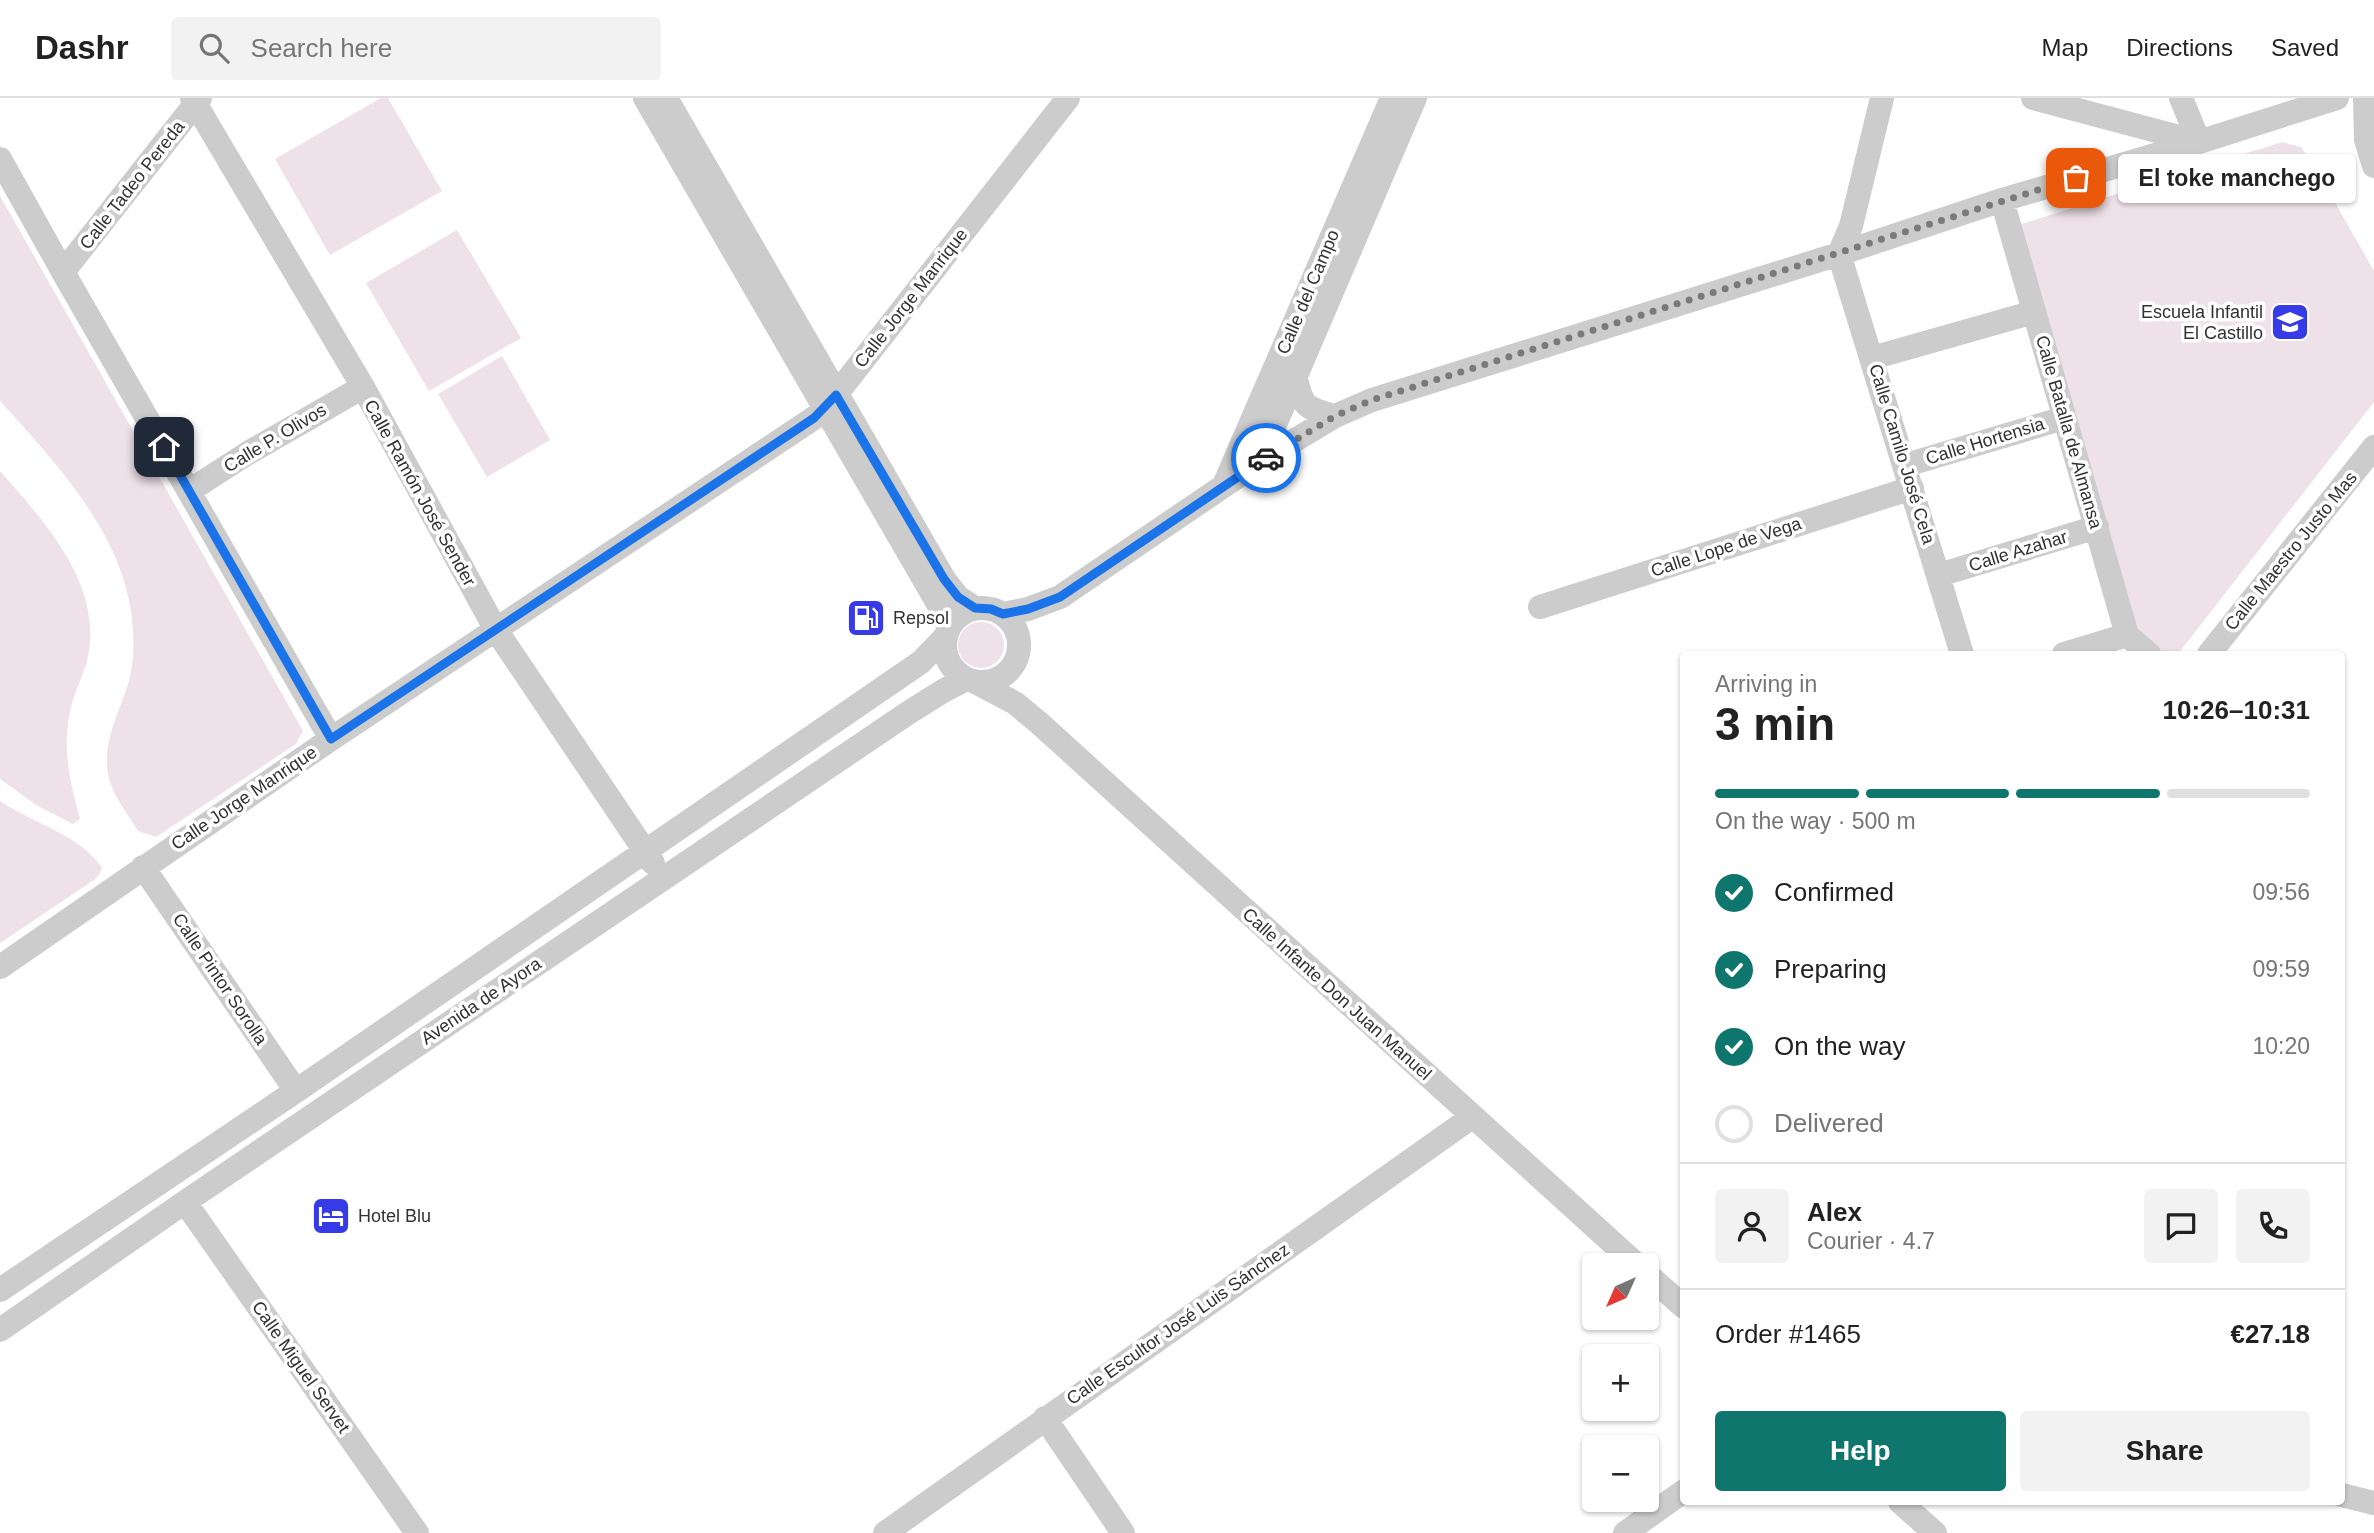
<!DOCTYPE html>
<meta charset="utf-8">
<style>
body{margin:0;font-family:Helvetica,sans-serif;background:#f2f2f2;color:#222;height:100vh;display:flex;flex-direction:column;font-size:26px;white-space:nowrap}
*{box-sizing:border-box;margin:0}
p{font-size:23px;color:#767676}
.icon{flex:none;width:38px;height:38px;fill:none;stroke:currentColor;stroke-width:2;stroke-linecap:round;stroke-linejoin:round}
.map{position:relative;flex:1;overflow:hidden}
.drawer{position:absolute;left:1680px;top:553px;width:665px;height:854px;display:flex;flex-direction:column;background:#fff;border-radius:7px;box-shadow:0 2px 5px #0004}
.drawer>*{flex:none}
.needle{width:46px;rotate:225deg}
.controls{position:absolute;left:1582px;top:1155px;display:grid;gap:14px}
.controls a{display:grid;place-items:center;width:77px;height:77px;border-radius:7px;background:#fff;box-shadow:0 2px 5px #0004;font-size:35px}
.pin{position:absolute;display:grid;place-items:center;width:60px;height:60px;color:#fff;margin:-30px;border-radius:14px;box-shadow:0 4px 10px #0006}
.courier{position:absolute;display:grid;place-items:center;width:70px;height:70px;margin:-35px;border:5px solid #1a73e8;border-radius:50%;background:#fff;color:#222;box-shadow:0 2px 9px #0007}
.bubble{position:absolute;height:49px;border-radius:7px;background:#fff;box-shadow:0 2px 5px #0004;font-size:23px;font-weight:700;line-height:49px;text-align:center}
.summary em{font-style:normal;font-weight:700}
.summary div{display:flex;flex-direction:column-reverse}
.summary{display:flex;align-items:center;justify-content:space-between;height:119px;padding:0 35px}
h1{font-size:46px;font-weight:700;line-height:52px}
.bar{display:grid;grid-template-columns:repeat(4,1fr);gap:10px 7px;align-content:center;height:84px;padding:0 35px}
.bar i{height:9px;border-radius:5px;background:#e0e0e0}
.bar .active{background:#0f766e}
.bar p{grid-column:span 4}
.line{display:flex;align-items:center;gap:18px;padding:0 35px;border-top:2px solid #e0e0e0}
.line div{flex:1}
.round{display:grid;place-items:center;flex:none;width:74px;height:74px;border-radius:7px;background:#f2f2f2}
ol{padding:0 35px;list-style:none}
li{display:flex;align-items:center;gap:21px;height:77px}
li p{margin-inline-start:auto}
li .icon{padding:7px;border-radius:50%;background:#0f766e;color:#fff;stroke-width:4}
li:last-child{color:#767676}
li i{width:38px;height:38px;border:4px solid #e0e0e0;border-radius:50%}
.primary-button{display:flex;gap:14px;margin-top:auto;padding:14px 35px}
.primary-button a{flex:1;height:80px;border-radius:7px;background:#0f766e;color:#fff;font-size:28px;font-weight:700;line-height:80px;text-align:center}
.primary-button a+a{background:#f2f2f2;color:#222}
header{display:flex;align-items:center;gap:42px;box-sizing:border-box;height:98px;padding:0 35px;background:#fff;border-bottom:2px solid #e0e0e0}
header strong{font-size:33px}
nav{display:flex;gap:38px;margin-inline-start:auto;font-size:24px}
.search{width:490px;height:63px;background:#f2f2f2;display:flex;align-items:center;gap:18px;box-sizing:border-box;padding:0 24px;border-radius:7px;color:#767676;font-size:26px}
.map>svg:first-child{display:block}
.green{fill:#eee1e8}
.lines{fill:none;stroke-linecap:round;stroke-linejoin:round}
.street{stroke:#ccc;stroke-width:24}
.done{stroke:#7a7a7a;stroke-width:7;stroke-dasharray:0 12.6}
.route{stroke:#1a73e8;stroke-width:9}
.labels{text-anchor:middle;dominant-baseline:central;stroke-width:7;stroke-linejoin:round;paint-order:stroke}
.street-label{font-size:18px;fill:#323232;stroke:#fff}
.poi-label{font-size:18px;fill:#323232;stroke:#fff;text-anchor:start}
</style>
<header>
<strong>Dashr</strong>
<div class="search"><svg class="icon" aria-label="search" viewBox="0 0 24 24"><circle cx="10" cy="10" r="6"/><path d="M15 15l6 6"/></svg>Search here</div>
<nav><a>Map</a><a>Directions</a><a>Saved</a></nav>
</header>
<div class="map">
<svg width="2374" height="1435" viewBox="0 0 2374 1435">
<rect width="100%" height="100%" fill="#fff"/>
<!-- green -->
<path class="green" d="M381,0H388L442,93L330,157L275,61Z
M2282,44L2301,49L2313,66L2374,173V304L2178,556H2149L2127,537L2009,130Z
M0,98L303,633L296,646L156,739L138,733C128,716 112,697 108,676C102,644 120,613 129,583C133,568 134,551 133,535C130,443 59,368 0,303Z
M457,132L521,240L429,293L366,185Z
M502,258L550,342L487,379L438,296Z
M0,373C43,422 100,483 89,554C86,572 77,588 72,605C61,646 69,681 80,721L73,726L36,707L0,681Z
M958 547a23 23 0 1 1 46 0a23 23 0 1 1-46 0Z
M0,703C32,725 81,737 102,770L99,777L94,782L0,845Z"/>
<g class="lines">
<!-- street -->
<path class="street" d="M192,0L363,289L496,532L653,765
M645,0L944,516L949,531
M666,0L944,481L958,499L975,510
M1882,0L1851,128L1839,156L1962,556
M2033,0L2198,44
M2181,0L2199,44
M2365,0L2366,42L2374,68
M0,61L63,174L331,641
M2002,102L2127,537L2149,556
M63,174L200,0
M1872,260L2034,214
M1295,277C1302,308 1304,310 1335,318
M1259,364L1415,0
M1906,367L2064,320
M1224,387L1392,0
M189,393L248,355L363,289
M1939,477L2097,429
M1540,509L1912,390
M945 547a37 37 0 1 1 74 0a37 37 0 1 1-74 0Z
M1003,516L1028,511L1060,499L1259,364L1335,318L1372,302L1839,156L2002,102L2199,44L2337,0
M2064,556L2127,537
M2209,556L2374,349
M975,584L1015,605L1038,624L1637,1167
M143,769L296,993
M0,869L331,641L814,320L824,312L1068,0
M185,1104L417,1435
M1647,1176L1684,1209
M0,1192L296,993L921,564L946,538
M0,1232L185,1104L908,615L943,593L966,581
M1045,1320L1123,1435
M2342,1397L2374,1405
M1900,1404L1935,1435
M885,1435L1472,1019
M1625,1435L1684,1393"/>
</g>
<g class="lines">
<!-- done -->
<path class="done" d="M1266,360L1335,318L1372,302L2076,80"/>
<!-- route -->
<path class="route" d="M164,349L331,641L814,320L836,297L944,481L958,499L975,510L991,511L1003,516L1028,511L1060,499L1266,360"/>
</g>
<!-- icons -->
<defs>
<g id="school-square" transform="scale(2.0125)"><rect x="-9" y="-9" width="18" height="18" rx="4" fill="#373be6" stroke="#fff"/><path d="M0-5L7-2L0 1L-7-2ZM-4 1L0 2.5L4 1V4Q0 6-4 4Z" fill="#fff"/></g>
<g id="fuel-square" transform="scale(2.0125)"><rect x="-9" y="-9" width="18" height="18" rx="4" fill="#373be6" stroke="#fff"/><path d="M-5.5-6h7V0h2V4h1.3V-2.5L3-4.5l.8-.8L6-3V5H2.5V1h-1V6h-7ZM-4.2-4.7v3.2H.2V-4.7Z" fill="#fff"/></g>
<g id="hotel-square" transform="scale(2.0125)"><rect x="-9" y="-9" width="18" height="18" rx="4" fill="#373be6" stroke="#fff"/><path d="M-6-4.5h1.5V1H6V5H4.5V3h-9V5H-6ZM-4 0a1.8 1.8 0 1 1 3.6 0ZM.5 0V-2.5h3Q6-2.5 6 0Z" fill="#fff"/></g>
</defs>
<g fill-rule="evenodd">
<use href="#school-square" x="2290" y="224"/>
<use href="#fuel-square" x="866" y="520"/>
<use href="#hotel-square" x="331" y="1118"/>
</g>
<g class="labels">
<!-- street labels -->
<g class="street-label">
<text transform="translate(132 87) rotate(-52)">Calle Tadeo Pereda</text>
<text transform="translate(1308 194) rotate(-67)">Calle del Campo</text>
<text transform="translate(911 200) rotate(-52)">Calle Jorge Manrique</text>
<text transform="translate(2069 334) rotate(74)">Calle Batalla de Almansa</text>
<text transform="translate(275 340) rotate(-31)">Calle P. Olivos</text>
<text transform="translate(1985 343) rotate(-17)">Calle Hortensia</text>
<text transform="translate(1902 356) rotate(73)">Calle Camilo José Cela</text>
<text transform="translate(420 395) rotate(61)">Calle Ramón José Sender</text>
<text transform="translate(1726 449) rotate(-18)">Calle Lope de Vega</text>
<text transform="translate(2018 453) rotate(-17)">Calle Azahar</text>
<text transform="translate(2291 453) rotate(-51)">Calle Maestro Justo Mas</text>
<text transform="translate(244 700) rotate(-34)">Calle Jorge Manrique</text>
<text transform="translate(220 881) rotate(56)">Calle Pintor Sorolla</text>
<text transform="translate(1337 896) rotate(42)">Calle Infante Don Juan Manuel</text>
<text transform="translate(481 903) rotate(-34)">Avenida de Ayora</text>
<text transform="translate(1178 1226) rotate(-35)">Calle Escultor José Luis Sánchez</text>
<text transform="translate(301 1269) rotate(55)">Calle Miguel Servet</text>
</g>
<!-- poi labels -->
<g class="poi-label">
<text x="2263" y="214" text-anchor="end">Escuela Infantil<tspan x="2263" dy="21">El Castillo</tspan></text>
<text x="893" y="520">Repsol</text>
<text x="358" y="1118">Hotel Blu</text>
</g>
</g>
</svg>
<div class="controls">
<a><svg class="needle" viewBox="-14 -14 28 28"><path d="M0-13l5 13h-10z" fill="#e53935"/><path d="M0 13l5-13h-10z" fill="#767676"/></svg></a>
<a>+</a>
<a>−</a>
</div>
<div class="pin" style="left:2076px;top:80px;background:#ea580c"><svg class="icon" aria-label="bag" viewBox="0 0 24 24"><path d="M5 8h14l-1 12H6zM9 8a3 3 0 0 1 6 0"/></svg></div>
<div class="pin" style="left:164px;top:349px;background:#1f2937"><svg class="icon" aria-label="home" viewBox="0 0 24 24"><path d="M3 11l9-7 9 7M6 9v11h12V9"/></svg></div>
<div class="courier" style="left:1266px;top:360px"><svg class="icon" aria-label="car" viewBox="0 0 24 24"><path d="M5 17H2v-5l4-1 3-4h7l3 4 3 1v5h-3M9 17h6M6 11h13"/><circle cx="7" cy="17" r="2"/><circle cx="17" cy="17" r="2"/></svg></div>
<div class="bubble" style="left:2118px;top:56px;width:238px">El toke manchego</div>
<section class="drawer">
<div class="summary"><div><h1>3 min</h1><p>Arriving in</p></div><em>10:26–10:31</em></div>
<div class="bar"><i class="active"></i><i class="active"></i><i class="active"></i><i></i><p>On the way · 500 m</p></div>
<ol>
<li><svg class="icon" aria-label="check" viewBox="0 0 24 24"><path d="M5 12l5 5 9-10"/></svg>Confirmed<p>09:56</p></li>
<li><svg class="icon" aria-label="check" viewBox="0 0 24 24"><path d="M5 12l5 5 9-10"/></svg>Preparing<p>09:59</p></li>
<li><svg class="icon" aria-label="check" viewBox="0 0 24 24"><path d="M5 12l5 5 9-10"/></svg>On the way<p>10:20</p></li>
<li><i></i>Delivered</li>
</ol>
<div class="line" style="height:126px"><a class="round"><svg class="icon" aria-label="person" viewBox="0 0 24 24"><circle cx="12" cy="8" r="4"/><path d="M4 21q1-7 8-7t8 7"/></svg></a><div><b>Alex</b><p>Courier · 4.7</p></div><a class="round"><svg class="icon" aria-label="chat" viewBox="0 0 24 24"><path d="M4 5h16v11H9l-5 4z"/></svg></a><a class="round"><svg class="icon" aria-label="phone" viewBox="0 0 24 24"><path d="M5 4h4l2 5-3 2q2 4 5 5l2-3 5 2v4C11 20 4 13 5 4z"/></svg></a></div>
<div class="line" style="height:91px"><div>Order #1465</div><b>€27.18</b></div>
<div class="primary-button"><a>Help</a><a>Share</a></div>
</section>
</div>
